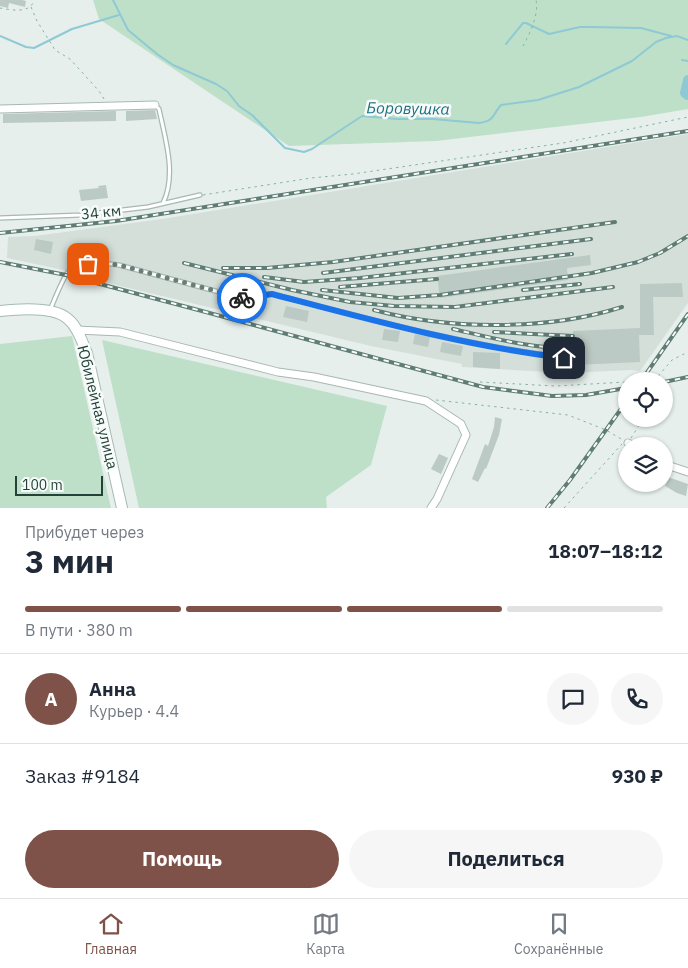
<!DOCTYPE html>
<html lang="ru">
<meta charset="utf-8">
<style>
body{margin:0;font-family:"IBM Plex Sans",sans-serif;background:#f6f6f7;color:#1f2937;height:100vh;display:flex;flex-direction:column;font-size:19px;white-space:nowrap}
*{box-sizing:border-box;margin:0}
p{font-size:16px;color:#747a83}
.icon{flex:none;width:28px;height:28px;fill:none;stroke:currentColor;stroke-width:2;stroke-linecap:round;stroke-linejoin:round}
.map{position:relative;height:508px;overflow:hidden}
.details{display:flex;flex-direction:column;background:#fff;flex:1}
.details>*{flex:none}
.fabs{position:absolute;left:618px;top:372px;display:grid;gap:10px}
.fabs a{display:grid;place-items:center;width:55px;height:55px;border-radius:50%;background:#fff;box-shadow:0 1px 4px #0004;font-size:25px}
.scale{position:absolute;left:15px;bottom:12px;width:88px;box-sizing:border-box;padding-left:5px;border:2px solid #24423a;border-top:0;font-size:14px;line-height:18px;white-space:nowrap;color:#24423a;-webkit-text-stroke:4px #f7fbf9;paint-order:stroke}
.pin{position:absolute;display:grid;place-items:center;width:42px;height:42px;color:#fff;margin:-21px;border-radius:10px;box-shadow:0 2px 8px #0006}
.courier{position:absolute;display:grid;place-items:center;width:50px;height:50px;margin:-25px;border:4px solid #1a73e8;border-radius:50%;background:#fff;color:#222;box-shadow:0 1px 6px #0007}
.summary em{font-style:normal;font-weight:800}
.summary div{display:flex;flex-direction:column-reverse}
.summary{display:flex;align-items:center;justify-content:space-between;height:85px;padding:0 25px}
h1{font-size:32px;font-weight:800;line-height:38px}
.bar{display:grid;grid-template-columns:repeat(4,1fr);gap:8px 5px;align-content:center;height:60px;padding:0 25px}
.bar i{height:6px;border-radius:4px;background:#e0e1e3}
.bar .on{background:#7f5249}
.bar p{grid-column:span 4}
.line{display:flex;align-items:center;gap:12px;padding:0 25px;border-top:1px solid #e0e1e3}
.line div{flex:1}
.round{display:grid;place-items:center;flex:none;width:52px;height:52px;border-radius:26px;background:#f6f6f7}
.button{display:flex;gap:10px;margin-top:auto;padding:10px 25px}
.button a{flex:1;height:58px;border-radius:30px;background:#7f5249;color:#fff;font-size:20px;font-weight:800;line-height:58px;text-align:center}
.button a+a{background:#f6f6f7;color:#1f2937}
.tabs{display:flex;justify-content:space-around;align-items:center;height:70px;border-top:1px solid #e0e1e3;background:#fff;font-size:14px;color:#747a83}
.tabs a{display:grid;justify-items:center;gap:2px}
.tabs .on{color:#7f5249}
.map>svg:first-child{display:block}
.built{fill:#d4dfda}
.green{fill:#bfe0c8}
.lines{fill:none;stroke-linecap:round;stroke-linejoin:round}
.stream{stroke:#8ec9d4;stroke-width:2}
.river{stroke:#8ec9d4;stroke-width:10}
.building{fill:#bbcac4}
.service-casing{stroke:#a8b8b2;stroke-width:5.5}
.minor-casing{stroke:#a8b8b2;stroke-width:9}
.secondary-casing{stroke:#a4bbb3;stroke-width:12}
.path{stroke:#86b3a5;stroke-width:1;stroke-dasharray:2.5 4;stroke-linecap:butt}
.service{stroke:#fff;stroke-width:3}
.minor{stroke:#fff;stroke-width:7}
.secondary{stroke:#fff;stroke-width:10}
.rail-casing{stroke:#5f7d75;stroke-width:4}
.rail{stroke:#f7fbf9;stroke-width:2;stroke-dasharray:5.5;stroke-linecap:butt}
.done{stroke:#687f78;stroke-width:5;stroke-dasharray:0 9}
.route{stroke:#1a73e8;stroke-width:6}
.labels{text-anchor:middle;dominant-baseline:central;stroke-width:5;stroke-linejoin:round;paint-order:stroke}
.street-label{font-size:15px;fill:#24423a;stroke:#f7fbf9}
.water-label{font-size:16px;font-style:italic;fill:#1c6f80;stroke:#f7fbf9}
</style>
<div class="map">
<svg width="688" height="508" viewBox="0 0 688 508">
<rect width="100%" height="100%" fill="#e6efeb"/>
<!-- built -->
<path class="built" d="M688,134V303L640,371L632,370L566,373L462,367V364L371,346L91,279L68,271L7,258L8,237L35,236L162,219Z"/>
<!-- green -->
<path class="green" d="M93,0H688V109L641,117L436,141L289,146L99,19Z
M72,336L111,508H0V344Z
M102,340L387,406L371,465L326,497L327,508H139Z"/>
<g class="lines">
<!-- stream -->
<path class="stream" d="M113,0L128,30L157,54L173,65L216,84L227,91L239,106L252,115L285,148L304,152L312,149L362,116L397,119H433L479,123C495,121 492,115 501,105L538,100L579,87L632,61L656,42L666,38L677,36L688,40
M0,36L26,47L34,48L72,29L119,15
M506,44L523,23H526L549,34L580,27H591L641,28L671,36
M682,60L688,61"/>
<!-- river -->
<path class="river" d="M688,80L685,93L688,95"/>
</g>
<!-- building -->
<path class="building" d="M0,0H22L26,1L25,7L9,3L8,8L0,6Z
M155,110L157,119L126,121V111Z
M116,111V121L3,123V114Z
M106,185L108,198L81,201L79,190L99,188L98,186Z
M36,239L53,242L51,254L34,250Z
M590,255L591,265L567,268L568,280L440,298L437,276Z
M682,283L683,297H653L654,335H639L640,362L574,365L573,331L640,328V284Z
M286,306L309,311L307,322L283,317Z
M384,329L400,331L398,342L382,340Z
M415,334L430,337L428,347L413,344Z
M442,342L463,346L461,356L440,352Z
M473,352L500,353V369L473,367Z
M495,417L502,419L499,435L486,469L485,468L478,482L472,479L485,444L488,446L494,427Z
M439,454L448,458L441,474L431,469Z
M664,470L670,473L668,477L688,484L686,496L677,493L665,486L667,482L665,481L664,484Z"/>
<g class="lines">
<!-- service casing -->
<g class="service-casing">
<path id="service" d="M156,106L159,109C165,138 177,175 163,203
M0,218L81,215L148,207L200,195
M50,310C54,301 63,277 69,271C79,261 106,263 119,265L245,299L272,294C368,318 465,346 563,357"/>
</g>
<!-- minor casing -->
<g class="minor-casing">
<path id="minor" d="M0,109L155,105
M77,330L120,332L278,372L314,377L426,401L461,424L466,435L437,499L431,508
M628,443L634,446
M664,464L688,472"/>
</g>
<!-- secondary casing -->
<g class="secondary-casing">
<path id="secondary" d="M0,311C18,309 54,306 68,319C78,327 82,342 87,353L122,508"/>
</g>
<!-- path -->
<path class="path" d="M31,7L37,21L55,50L70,59L99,91L104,99
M0,8C11,10 31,14 34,0
M523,46C530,33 539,15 536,0
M203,195L311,178L353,174L563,143L688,117
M629,381L640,380
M654,381L672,360L688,352
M480,382L556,386L626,382C634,373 646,374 657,376
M436,400L568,415L606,430L623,440
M664,401L674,398
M631,438L643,419
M564,508L622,444"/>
<!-- service -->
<use href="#service" class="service"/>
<!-- minor -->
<use href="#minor" class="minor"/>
<!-- secondary -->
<use href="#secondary" class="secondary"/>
<!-- rail casing -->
<g class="rail-casing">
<path id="rail" d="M0,233L116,221L688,131
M0,262L66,275L202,311L483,387L552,396L586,395L626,388
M184,263L292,290L350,302L394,306L455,307L613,287
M223,268H267L333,262L615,222
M323,273L591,239
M264,277L304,282L360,278L572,254
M340,287L437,279
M322,290L398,298L440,295L592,273L638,262L660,253L688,236
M523,290L580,284
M374,310C449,330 547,331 622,307
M453,329C492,338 533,349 573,348
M494,332L573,336
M641,381L688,314
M664,382L688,377
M547,508L570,480L626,402"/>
</g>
<!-- rail -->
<use href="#rail" class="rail"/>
</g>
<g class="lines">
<!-- done -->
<path class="done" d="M88,264L100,263L119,265L242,298"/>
<!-- route -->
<path class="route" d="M242,298L272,294C368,319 465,346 564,358"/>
</g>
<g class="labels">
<!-- street labels -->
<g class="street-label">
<text transform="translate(101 212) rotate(-6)">34 км</text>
<text transform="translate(98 407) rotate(76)">Юбилейная улица</text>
</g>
<!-- water labels -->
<g class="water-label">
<text transform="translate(408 108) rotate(1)">Боровушка</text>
</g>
</g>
</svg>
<div class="fabs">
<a><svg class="icon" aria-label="locate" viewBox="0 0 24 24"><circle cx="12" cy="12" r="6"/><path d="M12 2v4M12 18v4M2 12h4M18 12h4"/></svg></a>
<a><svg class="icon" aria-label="layers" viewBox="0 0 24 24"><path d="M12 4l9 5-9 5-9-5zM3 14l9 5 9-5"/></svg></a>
</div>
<div class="scale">100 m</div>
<div class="pin" style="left:88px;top:264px;background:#ea580c"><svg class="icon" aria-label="bag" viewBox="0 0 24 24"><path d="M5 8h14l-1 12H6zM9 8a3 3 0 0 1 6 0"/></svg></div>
<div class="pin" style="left:564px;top:358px;background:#1f2937"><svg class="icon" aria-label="home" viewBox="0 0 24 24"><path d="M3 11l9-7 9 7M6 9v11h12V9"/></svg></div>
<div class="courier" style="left:242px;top:298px"><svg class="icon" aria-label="bike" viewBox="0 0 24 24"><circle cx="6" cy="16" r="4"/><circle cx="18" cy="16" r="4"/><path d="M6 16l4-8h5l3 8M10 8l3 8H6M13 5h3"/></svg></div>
</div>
<section class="details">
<div class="summary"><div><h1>3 мин</h1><p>Прибудет через</p></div><em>18:07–18:12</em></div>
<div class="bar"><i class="on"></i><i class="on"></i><i class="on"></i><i></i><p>В пути · 380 m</p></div>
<div class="line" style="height:90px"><b class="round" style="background:#7f5249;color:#fff">А</b><div><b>Анна</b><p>Курьер · 4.4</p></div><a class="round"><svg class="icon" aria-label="chat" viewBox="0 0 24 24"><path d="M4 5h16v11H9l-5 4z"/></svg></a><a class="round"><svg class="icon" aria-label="phone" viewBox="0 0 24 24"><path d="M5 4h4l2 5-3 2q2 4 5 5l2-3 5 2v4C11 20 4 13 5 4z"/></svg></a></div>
<div class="line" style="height:65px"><div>Заказ #9184</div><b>930 ₽</b></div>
<div class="button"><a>Помощь</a><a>Поделиться</a></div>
</section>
<nav class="tabs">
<a class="on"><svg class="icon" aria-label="home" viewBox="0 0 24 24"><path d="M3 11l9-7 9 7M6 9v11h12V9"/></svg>Главная</a>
<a><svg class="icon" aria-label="map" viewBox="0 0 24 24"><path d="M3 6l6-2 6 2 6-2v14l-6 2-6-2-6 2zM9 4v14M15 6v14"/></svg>Карта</a>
<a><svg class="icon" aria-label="saved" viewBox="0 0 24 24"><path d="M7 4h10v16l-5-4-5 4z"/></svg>Сохранённые</a>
</nav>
